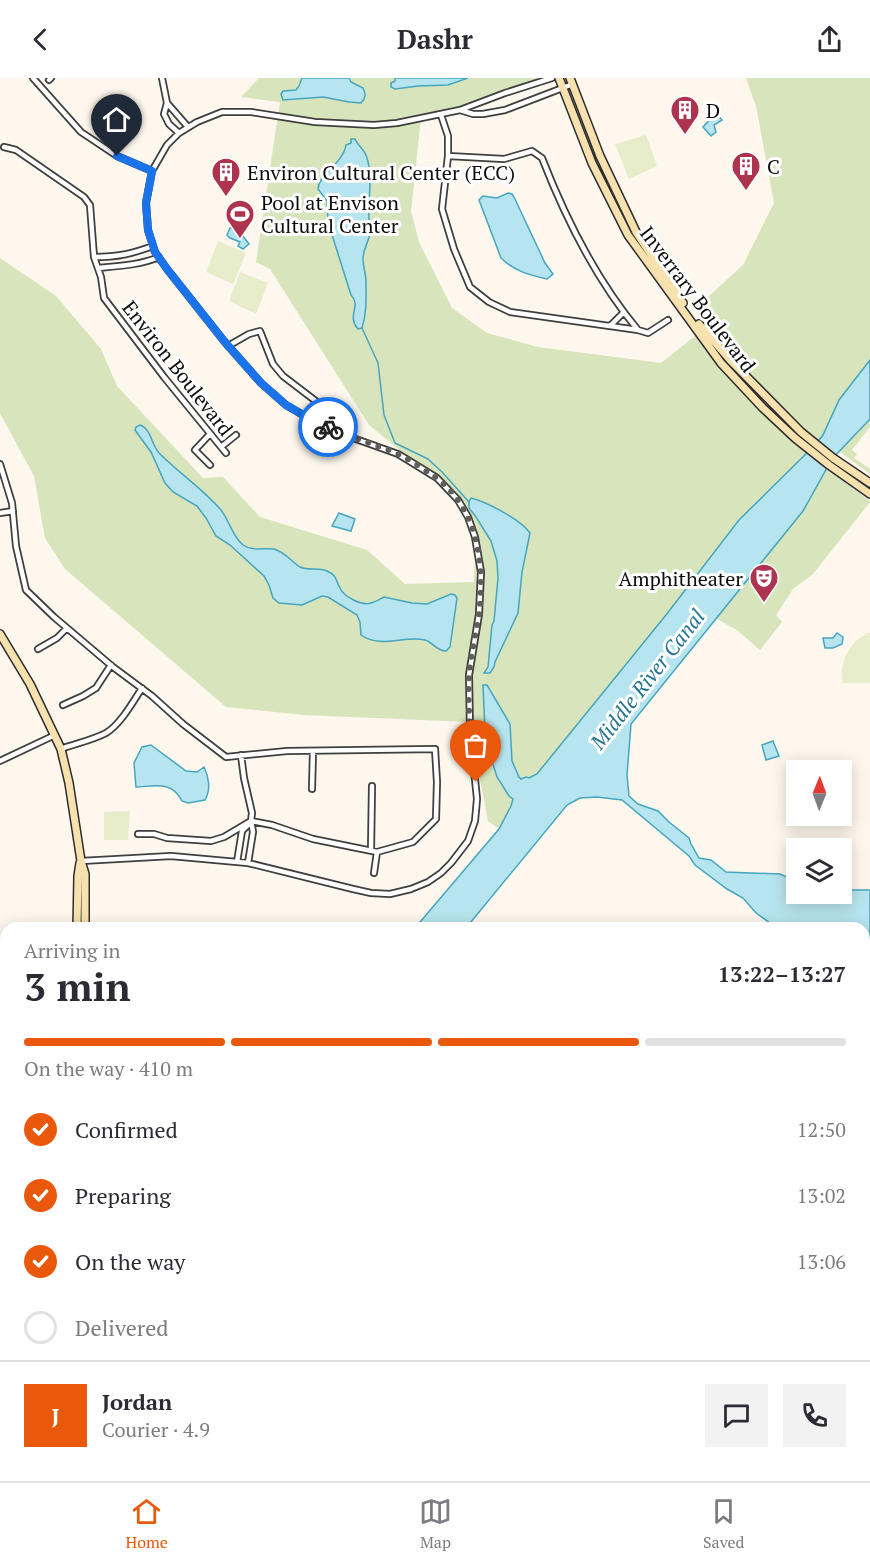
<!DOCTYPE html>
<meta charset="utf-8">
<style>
body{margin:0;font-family:"PT Serif",serif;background:#f2f2f3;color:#2b2b33;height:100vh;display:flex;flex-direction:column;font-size:22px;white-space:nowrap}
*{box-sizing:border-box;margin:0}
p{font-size:20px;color:#7c7c81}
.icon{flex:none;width:33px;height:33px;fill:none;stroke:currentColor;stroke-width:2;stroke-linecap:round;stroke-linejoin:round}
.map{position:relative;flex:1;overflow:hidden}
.details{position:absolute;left:0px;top:844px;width:870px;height:560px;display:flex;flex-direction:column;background:#fff;border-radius:18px 18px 0 0;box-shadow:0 3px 15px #0003}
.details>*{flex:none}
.needle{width:39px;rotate:1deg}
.fabs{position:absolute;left:786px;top:682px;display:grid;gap:12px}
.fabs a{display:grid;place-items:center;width:66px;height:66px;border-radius:0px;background:#fff;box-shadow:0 3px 15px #0003;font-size:30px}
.pin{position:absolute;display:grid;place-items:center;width:51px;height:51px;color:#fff;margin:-62px -26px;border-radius:50% 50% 50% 0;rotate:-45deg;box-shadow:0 0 6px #0007}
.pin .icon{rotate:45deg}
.courier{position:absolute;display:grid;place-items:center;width:60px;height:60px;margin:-30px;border:4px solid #1a73e8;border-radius:50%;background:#fff;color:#222;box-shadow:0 2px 8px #0007}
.head em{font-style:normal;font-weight:800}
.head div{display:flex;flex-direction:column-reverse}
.head{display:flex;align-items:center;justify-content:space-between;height:102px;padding:0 24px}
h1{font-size:39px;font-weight:800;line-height:45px}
.bar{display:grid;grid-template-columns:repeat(4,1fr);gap:9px 6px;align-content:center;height:72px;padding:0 24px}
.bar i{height:8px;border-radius:4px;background:#e1e1e2}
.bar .current{background:#ea580c}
.bar p{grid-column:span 4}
.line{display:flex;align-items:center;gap:15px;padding:0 24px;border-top:2px solid #e1e1e2}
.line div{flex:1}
.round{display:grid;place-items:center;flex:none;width:63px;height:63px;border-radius:0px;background:#f2f2f3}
ol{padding:0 24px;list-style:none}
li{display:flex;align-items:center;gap:18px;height:66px}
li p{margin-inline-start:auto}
li .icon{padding:6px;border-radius:50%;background:#ea580c;color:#fff;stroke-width:4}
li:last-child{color:#7c7c81}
li i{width:33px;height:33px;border:3px solid #e1e1e2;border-radius:50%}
header{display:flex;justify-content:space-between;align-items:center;height:78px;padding:0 24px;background:#fff;font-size:27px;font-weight:800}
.dock{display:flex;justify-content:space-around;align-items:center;height:84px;border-top:2px solid #e1e1e2;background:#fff;font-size:16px;color:#7c7c81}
.dock a{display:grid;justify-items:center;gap:3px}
.dock .current{color:#ea580c}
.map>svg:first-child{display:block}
.green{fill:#d8e4bb}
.pitch{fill:#e7eccb}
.water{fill:#b7e5ef;stroke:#46a5bf;stroke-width:1.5}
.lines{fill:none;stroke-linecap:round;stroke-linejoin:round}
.stream{stroke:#46a5bf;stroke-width:1.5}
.canal{stroke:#b7e5ef;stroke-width:6}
.street-casing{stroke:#3f3f3f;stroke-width:8}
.secondary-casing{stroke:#2e2e2e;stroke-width:10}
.primary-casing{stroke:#1d1d1d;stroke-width:10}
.street{stroke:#fff;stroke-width:4.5}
.secondary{stroke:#f7e1af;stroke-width:7}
.primary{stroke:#eab670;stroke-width:8}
.done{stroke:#605e5b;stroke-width:6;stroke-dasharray:0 10.8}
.route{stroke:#1a73e8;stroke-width:8}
.labels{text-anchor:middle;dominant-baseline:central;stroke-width:6;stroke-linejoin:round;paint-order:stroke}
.poi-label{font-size:20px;fill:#0c0c0c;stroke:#fff;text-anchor:start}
.street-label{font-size:20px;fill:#0c0c0c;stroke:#fff}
.water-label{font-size:21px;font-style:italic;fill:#237591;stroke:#fff}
</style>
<header><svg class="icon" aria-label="back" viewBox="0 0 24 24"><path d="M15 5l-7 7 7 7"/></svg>Dashr<svg class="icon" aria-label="share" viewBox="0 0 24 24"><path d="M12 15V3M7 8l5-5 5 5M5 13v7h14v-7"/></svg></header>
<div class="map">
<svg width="870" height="1403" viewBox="0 0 870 1403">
<rect width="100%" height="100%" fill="#fdf7ed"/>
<!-- green -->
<path class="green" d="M259,0H539L505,15L460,32L421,40L411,133L419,164L452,230L487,255L538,269L661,285L709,247L696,230L743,187L774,125L756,28L746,0H870V282L839,322L823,357L807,375L739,442L666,537L537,696C516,708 509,732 499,751L488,743L469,644L304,637L226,629L65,491L45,460L34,398L0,335V180L56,218L101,271L117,308L203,400L223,399L260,439L367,472L405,506L474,504L475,475L461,422L369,347L270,191L256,184L280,24L241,19Z
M870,338V349L852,372L857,376L854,380L870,391V396L839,373Z
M824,389L870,423V424L813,496L793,511L776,537L782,544L760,572L738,553L716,540L803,433Z
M0,1154H6V1398H120V1403H0Z"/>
<!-- pitch -->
<path class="pitch" d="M646,57L657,88L629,101L615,66Z
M218,163L246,175L233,206L206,194Z
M240,194L268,205L256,236L229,223Z
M867,555H870V605H843C839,591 845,574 855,564C858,561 863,558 867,555Z
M130,733L128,762H104V734Z"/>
<!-- water -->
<path class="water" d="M302,0H349L351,4L363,10C366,16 366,20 361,25L349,24L323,19L283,22L281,16L283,13L296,12L299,8Z
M395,0H468L448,7L418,8L395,11L391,9V5L395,3Z
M716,35L722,42L714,47L716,54L711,58L703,49Z
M351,61H355C358,68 365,72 367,80C373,99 368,121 369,140C369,146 371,153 369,159C367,167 363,172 363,181C363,189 366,196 366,204C366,219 367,235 362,250L358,251C346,237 362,228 351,217L328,144L327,123L318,111C319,95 343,86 346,67L351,65Z
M508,115L512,116L514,119L545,185L553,196L547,201C529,197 514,193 501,180L479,122L483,118L497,120Z
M236,149L249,166L243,171L238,168L240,164L230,160L227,157L230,150Z
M870,282V341L832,381L803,433L631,646L627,697L629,718L638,726L658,733L669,744L689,760L691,766L699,780L711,782L726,794L780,796L796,803V816H842V812H870V908L864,906V850H777L756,835L743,820L727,811L695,787L689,778L622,722L597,719L580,720L567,727L466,850H415L499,751L511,728L513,721L509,718L497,699L490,677L485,654L483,607H487L510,646L512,683L519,699L521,701L526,699L529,700L537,696L666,537L739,442L815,367L823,357L839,322Z
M140,347C152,351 151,368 160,376C179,395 203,411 221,432C229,442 232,458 243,467C251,473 264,470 274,471C285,474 291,483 300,489C308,493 319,489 327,493C338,498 335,502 340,510C344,519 362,528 371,525C375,524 380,521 384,519L412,525L427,526L451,516L455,517L457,520L450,569L446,573C436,573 433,564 425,562C404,557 381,571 361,557L360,544L357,537L328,519L322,518L302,527L279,525L273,520L269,507L264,498L230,467L216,458L206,440L197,428L173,414L165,405L151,374L135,352L136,349Z
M471,420C487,424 521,442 530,455L522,494L518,535L495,584L494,589L490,595H484L488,589L492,547L494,543L498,500L497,483L491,463L476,439L469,430V424Z
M339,435L355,441L351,453L332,448Z
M837,555L843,559L842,566L833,570H825L823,560H833Z
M773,663L779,678L766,682L762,667Z
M151,667L186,693L197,694L204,689C209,699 211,712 205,722L188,725L182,723C172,703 156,708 136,709L134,685L142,669Z"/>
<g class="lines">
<!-- stream -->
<path class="stream" d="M362,250L378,285L384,337L395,365L428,381L442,394L469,424"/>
<!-- canal -->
<path class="canal" d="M0,1046H6"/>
<!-- street casing -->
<g class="street-casing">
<path id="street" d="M33,0L81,54L117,78L152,93
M162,0L167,25L164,36L169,46L179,55
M49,2L51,0
M167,25L188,49
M460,32L473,36H483L505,32L573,6
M441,37L448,58V78L442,131L454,171L470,209L489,224L510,234L638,252L648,255L668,242
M4,69L16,72L84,119L90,127L94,179L101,199L104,220L164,299L226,375
M448,78L504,81L532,73L542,80C565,139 597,203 638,252
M94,179C118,179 131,176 153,168
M98,190C119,188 140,187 159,179
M610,248L623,235
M228,268L249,256L260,253L273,286L283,298L338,340L333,351
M221,369L236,357
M0,386L12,425L16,468L26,512L54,539L113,589L152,618L183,646L226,679L287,673L435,671L437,704L436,741L413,764L377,774L313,761L272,747L251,743L224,759L211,763L167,760L154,756H138
M210,387L195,372L210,356
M0,435L13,433
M38,571L57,560L67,550
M63,627L83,618L96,610L111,587
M61,671C74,666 93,662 106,655C120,647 133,624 142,610
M241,677L244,700L252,735L251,743L253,754L248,785
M0,683L55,657
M312,711L313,673
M371,772L372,708
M81,783L171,778L248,785L353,811L371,815L390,816L411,811L428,804L441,795L451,785L468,763L475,743L477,721L470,652L469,597L479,536L481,494L475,459L468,439L458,422L437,400L398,376L353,360L310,341L286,327L261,305L224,263L167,191L155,174L148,152L146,125L152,93L167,67L179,55L197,44L222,34H251L315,44L374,47L397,45L460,32L505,15L552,0
M237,784L242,753L250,745
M374,795L377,774
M0,1020H6
M0,1077L6,1078
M864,1174H870
M864,1244H870
M864,1312H870
M864,1382H870
M161,1398V1403
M236,1398V1403
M561,1398V1403
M567,1398V1403
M737,1398V1403
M322,1403V1398
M442,1403V1398
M479,1403L481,1402L529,1403"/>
</g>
<!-- secondary casing -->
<g class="secondary-casing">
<path id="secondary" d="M559,0L592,85L628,157L721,285L763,330L795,360L829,387L870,416
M570,0L600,78L636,154L683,225
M699,246L730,282L801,354L833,380L870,405
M0,556L30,606L61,671L69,705L81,783L85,796V850
M77,850L78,798L80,785"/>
</g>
<!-- primary casing -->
<g class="primary-casing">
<path id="primary" d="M0,899L6,901
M0,916L6,917
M864,1012H870
M864,1028H870"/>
</g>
<!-- street -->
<use href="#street" class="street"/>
<!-- secondary -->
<use href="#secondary" class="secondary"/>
<!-- primary -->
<use href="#primary" class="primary"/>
</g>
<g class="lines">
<!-- done -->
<path class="done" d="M328,349C350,359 373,366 396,375C409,381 423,391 435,399C478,430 485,487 479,536C476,557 470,578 469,599C467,634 472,669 476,704"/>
<!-- route -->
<path class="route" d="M117,78L152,93L146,125L148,152L155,174L167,191L224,263L261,305L286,327L310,341L328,349"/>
</g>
<!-- icons -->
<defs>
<g id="building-pin" transform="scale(1.5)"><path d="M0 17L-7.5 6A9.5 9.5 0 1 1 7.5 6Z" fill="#ae334f" stroke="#fff"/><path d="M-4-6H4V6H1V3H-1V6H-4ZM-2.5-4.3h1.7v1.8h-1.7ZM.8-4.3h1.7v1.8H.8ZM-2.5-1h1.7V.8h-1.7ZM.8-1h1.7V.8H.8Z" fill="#fff"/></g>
<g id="stadium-pin" transform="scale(1.5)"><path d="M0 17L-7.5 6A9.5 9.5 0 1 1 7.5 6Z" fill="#ae334f" stroke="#fff"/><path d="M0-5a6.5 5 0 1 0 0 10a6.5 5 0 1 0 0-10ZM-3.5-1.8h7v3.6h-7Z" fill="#fff"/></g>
<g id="theatre-pin" transform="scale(1.5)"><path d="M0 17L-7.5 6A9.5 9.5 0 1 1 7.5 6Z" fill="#ae334f" stroke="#fff"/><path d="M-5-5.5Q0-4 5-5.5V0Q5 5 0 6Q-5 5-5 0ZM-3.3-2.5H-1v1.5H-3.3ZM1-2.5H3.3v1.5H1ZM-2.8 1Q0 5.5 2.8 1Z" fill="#fff"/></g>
</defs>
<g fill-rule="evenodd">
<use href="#building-pin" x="685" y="32"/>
<use href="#building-pin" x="746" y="88"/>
<use href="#building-pin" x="226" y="94"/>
<use href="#stadium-pin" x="240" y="136"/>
<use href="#theatre-pin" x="764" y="500"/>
</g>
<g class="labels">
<!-- poi labels -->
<g class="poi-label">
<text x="706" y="32">D</text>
<text x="767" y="88">C</text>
<text x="247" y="94">Environ Cultural Center (ECC)</text>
<text x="261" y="124">Pool at Envison<tspan x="261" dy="23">Cultural Center</tspan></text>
<text x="743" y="500" text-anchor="end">Amphitheater</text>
</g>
<!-- street labels -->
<g class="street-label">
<text transform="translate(698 221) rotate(53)">Inverrary Boulevard</text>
<text transform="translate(178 290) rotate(52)">Environ Boulevard</text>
</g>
<!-- water labels -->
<g class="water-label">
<text transform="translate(647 601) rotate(-52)">Middle River Canal</text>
</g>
</g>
</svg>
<div class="fabs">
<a><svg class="needle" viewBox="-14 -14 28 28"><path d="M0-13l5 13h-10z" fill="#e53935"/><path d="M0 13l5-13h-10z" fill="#7c7c81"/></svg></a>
<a><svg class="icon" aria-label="layers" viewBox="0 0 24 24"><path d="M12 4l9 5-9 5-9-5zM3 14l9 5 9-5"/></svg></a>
</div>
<div class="pin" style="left:476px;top:704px;background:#ea580c"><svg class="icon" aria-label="bag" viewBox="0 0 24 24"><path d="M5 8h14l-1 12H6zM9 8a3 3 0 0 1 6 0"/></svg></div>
<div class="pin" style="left:117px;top:78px;background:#1f2937"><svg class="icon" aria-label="home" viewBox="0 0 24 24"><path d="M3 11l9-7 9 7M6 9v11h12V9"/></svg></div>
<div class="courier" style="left:328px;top:349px"><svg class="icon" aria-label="bike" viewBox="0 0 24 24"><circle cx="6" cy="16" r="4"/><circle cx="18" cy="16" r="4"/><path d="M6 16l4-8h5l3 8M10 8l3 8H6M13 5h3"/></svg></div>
<section class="details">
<div class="head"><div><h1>3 min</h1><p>Arriving in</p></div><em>13:22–13:27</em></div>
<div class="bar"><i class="current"></i><i class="current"></i><i class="current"></i><i></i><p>On the way · 410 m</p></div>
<ol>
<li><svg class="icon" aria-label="check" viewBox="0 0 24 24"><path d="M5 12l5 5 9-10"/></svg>Confirmed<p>12:50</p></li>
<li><svg class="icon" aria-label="check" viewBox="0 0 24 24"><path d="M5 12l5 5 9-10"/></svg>Preparing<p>13:02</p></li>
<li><svg class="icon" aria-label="check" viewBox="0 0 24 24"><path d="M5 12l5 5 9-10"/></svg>On the way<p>13:06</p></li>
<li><i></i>Delivered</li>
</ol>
<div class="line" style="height:108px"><b class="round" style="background:#ea580c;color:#fff">J</b><div><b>Jordan</b><p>Courier · 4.9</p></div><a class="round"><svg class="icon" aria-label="chat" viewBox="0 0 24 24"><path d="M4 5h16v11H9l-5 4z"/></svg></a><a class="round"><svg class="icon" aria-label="phone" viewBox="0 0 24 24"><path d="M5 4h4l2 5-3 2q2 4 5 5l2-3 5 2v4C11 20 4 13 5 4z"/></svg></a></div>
</section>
</div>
<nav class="dock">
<a class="current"><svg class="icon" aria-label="home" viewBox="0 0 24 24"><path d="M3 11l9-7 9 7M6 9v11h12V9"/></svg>Home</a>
<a><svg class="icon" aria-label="map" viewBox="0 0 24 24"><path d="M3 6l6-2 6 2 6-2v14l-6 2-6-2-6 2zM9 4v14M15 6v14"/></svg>Map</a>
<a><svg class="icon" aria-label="saved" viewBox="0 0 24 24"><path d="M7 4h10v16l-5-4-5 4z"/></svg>Saved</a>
</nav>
